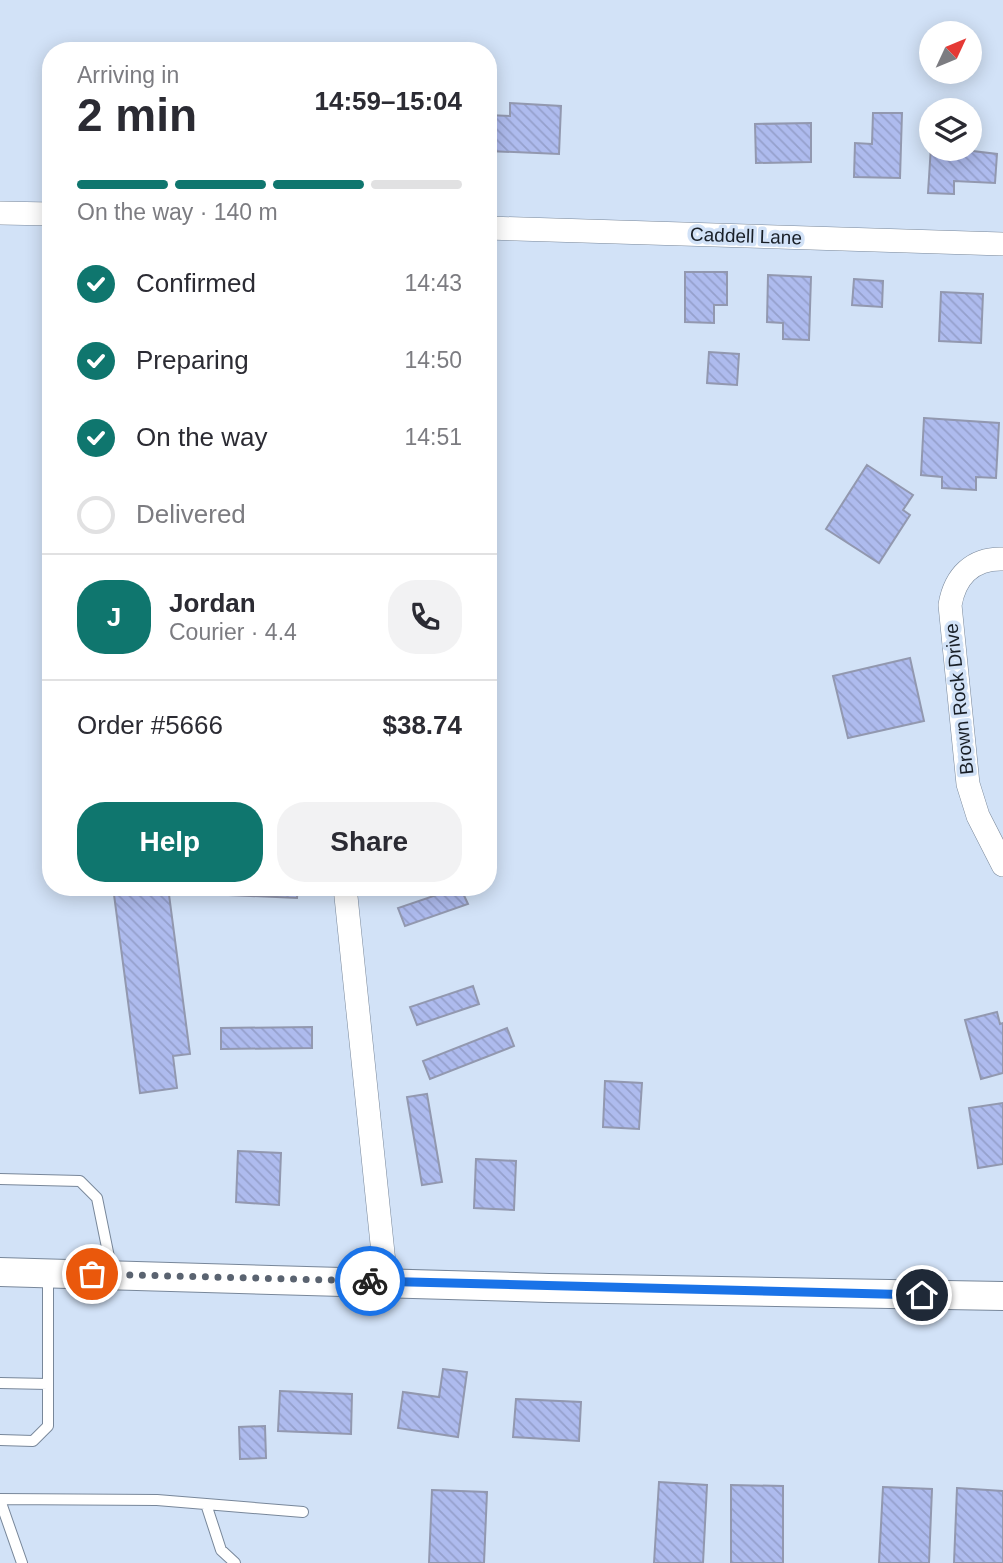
<!DOCTYPE html>
<meta charset="utf-8">
<style>
body{margin:0;font-family:Helvetica,sans-serif;background:#f2f2f3;color:#2b2b33;height:100vh;display:flex;flex-direction:column;font-size:26px;white-space:nowrap}
*{box-sizing:border-box;margin:0}
p{font-size:23px;color:#7c7c81}
.icon{flex:none;width:38px;height:38px;fill:none;stroke:currentColor;stroke-width:2;stroke-linecap:round;stroke-linejoin:round}
.map{position:relative;flex:1;overflow:hidden}
.sheet{position:absolute;left:42px;top:42px;width:455px;height:854px;display:flex;flex-direction:column;background:#fff;border-radius:28px;box-shadow:0 4px 18px #0003}
.sheet>*{flex:none}
.needle{width:46px;rotate:46deg}
.fabs{position:absolute;left:919px;top:21px;display:grid;gap:14px}
.fabs a{display:grid;place-items:center;width:63px;height:63px;border-radius:50%;background:#fff;box-shadow:0 4px 18px #0003;font-size:35px}
.pin{position:absolute;display:grid;place-items:center;width:60px;height:60px;color:#fff;margin:-30px;border:4px solid #fff;border-radius:50%;box-shadow:0 2px 7px #0007}
.courier{position:absolute;display:grid;place-items:center;width:70px;height:70px;margin:-35px;border:5px solid #1a73e8;border-radius:50%;background:#fff;color:#222;box-shadow:0 2px 9px #0007}
.summary em{font-style:normal;font-weight:800}
.summary div{display:flex;flex-direction:column-reverse}
.summary{display:flex;align-items:center;justify-content:space-between;height:119px;padding:0 35px}
h1{font-size:46px;font-weight:800;line-height:52px}
.bar{display:grid;grid-template-columns:repeat(4,1fr);gap:10px 7px;align-content:center;height:84px;padding:0 35px}
.bar i{height:9px;border-radius:5px;background:#e1e1e2}
.bar .selected{background:#0f766e}
.bar p{grid-column:span 4}
.line{display:flex;align-items:center;gap:18px;padding:0 35px;border-top:2px solid #e1e1e2}
.line div{flex:1}
.round{display:grid;place-items:center;flex:none;width:74px;height:74px;border-radius:28px;background:#f2f2f3}
ol{padding:0 35px;list-style:none}
li{display:flex;align-items:center;gap:21px;height:77px}
li p{margin-inline-start:auto}
li .icon{padding:7px;border-radius:50%;background:#0f766e;color:#fff;stroke-width:4}
li:last-child{color:#7c7c81}
li i{width:38px;height:38px;border:4px solid #e1e1e2;border-radius:50%}
.button{display:flex;gap:14px;margin-top:auto;padding:14px 35px}
.button a{flex:1;height:80px;border-radius:28px;background:#0f766e;color:#fff;font-size:28px;font-weight:800;line-height:80px;text-align:center}
.button a+a{background:#f2f2f3;color:#2b2b33}
.map>svg:first-child{display:block}
.building{fill:url(#building-back-hatch);stroke:#9298af;stroke-width:2}
.lines{fill:none;stroke-linecap:round;stroke-linejoin:round}
.service-casing{stroke:#78879a;stroke-width:12}
.minor-casing{stroke:#78879a;stroke-width:24}
.tertiary-casing{stroke:#78879a;stroke-width:30}
.service{stroke:#fff;stroke-width:10}
.minor{stroke:#fff;stroke-width:23}
.tertiary{stroke:#fff;stroke-width:28}
.done{stroke:#5a6370;stroke-width:7;stroke-dasharray:0 12.6}
.route{stroke:#1a73e8;stroke-width:9}
.labels{text-anchor:middle;dominant-baseline:central;stroke-width:7;stroke-linejoin:round;paint-order:stroke}
.street-label{font-size:19px;fill:#191f27;stroke:#d2e2f7}
</style>
<div class="map">
<svg width="1003" height="1563" viewBox="0 0 1003 1563">
<defs>
<pattern id="building-back-hatch" width="6" height="6" patternUnits="userSpaceOnUse" patternTransform="scale(1.75)"><rect width="6" height="6" fill="#aebbee"/><path d="M-1 5l2 2M0 0l6 6M5-1l2 2" fill="none" stroke="#95a0cc"/></pattern>
</defs>
<rect width="100%" height="100%" fill="#d2e2f7"/>
<!-- building -->
<path class="building" d="M510,103L561,106L559,154L488,151V115L510,116Z
M873,113H902L900,178L854,177L855,143L872,144Z
M811,123V162L756,163L755,124Z
M931,146L997,154L995,183L954,181V194L928,193Z
M685,272H727V305H714V323L685,322Z
M768,275L811,277L809,340L783,339V323L767,322Z
M854,279L883,281L882,307L852,305Z
M941,292L983,294L981,343L939,341Z
M709,352L739,354L737,385L707,383Z
M924,418L999,423L996,478L976,477V490L942,488V477L921,475Z
M867,465L913,495L903,510L910,515L879,563L826,529Z
M910,658L924,721L848,738L833,676Z
M113,887H168L190,1054L173,1056L177,1088L140,1093Z
M207,887H298L297,898L207,894Z
M460,887L468,904L405,926L398,908Z
M473,986L479,1004L417,1025L410,1007Z
M997,1012L1000,1024L1003,1023V1073L981,1079L965,1020Z
M312,1027V1048L221,1049V1028Z
M507,1028L514,1046L430,1079L423,1061Z
M605,1081L642,1083L639,1129L603,1127Z
M427,1094L442,1182L422,1185L407,1097Z
M1003,1103V1164L978,1168L969,1108Z
M238,1151L281,1153L279,1205L236,1202Z
M476,1159L516,1161L514,1210L474,1208Z
M443,1369L467,1372L458,1437L398,1428L403,1392L439,1397Z
M280,1391L352,1394L351,1434L278,1431Z
M516,1399L581,1402L579,1441L513,1437Z
M265,1426L266,1458L240,1459L239,1427Z
M659,1482L707,1485L703,1563H654Z
M731,1485L783,1486V1563H731Z
M883,1487L932,1489L929,1563H879Z
M957,1488L1003,1491V1563H954Z
M432,1490L487,1492L484,1563H429Z"/>
<g class="lines">
<!-- service casing -->
<g class="service-casing">
<path id="service" d="M0,1179L80,1181L97,1198L112,1272
M0,1383L48,1384V1426L33,1441L0,1440
M48,1384V1275
M0,1499L157,1500L303,1512
M0,1500L22,1563
M206,1504L221,1550L235,1563"/>
</g>
<!-- minor casing -->
<g class="minor-casing">
<path id="minor" d="M0,213L51,214
M488,228L1003,244
M1003,559C973,558 955,576 950,605L968,784L978,816L1003,865
M345,887L386,1282"/>
</g>
<!-- tertiary casing -->
<g class="tertiary-casing">
<path id="tertiary" d="M0,1272L549,1288L1003,1296"/>
</g>
<!-- service -->
<use href="#service" class="service"/>
<!-- minor -->
<use href="#minor" class="minor"/>
<!-- tertiary -->
<use href="#tertiary" class="tertiary"/>
</g>
<g class="lines">
<!-- done -->
<path class="done" d="M92,1274L370,1281"/>
<!-- route -->
<path class="route" d="M370,1281L922,1295"/>
</g>
<g class="labels">
<!-- street labels -->
<g class="street-label">
<text transform="translate(746 236) rotate(2)">Caddell Lane</text>
<text transform="translate(959 699) rotate(-96)">Brown Rock Drive</text>
</g>
</g>
</svg>
<div class="fabs">
<a><svg class="needle" viewBox="-14 -14 28 28"><path d="M0-13l5 13h-10z" fill="#e53935"/><path d="M0 13l5-13h-10z" fill="#7c7c81"/></svg></a>
<a><svg class="icon" aria-label="layers" viewBox="0 0 24 24"><path d="M12 4l9 5-9 5-9-5zM3 14l9 5 9-5"/></svg></a>
</div>
<div class="pin" style="left:92px;top:1274px;background:#ea580c"><svg class="icon" aria-label="bag" viewBox="0 0 24 24"><path d="M5 8h14l-1 12H6zM9 8a3 3 0 0 1 6 0"/></svg></div>
<div class="pin" style="left:922px;top:1295px;background:#1f2937"><svg class="icon" aria-label="home" viewBox="0 0 24 24"><path d="M3 11l9-7 9 7M6 9v11h12V9"/></svg></div>
<div class="courier" style="left:370px;top:1281px"><svg class="icon" aria-label="bike" viewBox="0 0 24 24"><circle cx="6" cy="16" r="4"/><circle cx="18" cy="16" r="4"/><path d="M6 16l4-8h5l3 8M10 8l3 8H6M13 5h3"/></svg></div>
<section class="sheet">
<div class="summary"><div><h1>2 min</h1><p>Arriving in</p></div><em>14:59–15:04</em></div>
<div class="bar"><i class="selected"></i><i class="selected"></i><i class="selected"></i><i></i><p>On the way · 140 m</p></div>
<ol>
<li><svg class="icon" aria-label="check" viewBox="0 0 24 24"><path d="M5 12l5 5 9-10"/></svg>Confirmed<p>14:43</p></li>
<li><svg class="icon" aria-label="check" viewBox="0 0 24 24"><path d="M5 12l5 5 9-10"/></svg>Preparing<p>14:50</p></li>
<li><svg class="icon" aria-label="check" viewBox="0 0 24 24"><path d="M5 12l5 5 9-10"/></svg>On the way<p>14:51</p></li>
<li><i></i>Delivered</li>
</ol>
<div class="line" style="height:126px"><b class="round" style="background:#0f766e;color:#fff">J</b><div><b>Jordan</b><p>Courier · 4.4</p></div><a class="round"><svg class="icon" aria-label="phone" viewBox="0 0 24 24"><path d="M5 4h4l2 5-3 2q2 4 5 5l2-3 5 2v4C11 20 4 13 5 4z"/></svg></a></div>
<div class="line" style="height:91px"><div>Order #5666</div><b>$38.74</b></div>
<div class="button"><a>Help</a><a>Share</a></div>
</section>
</div>
